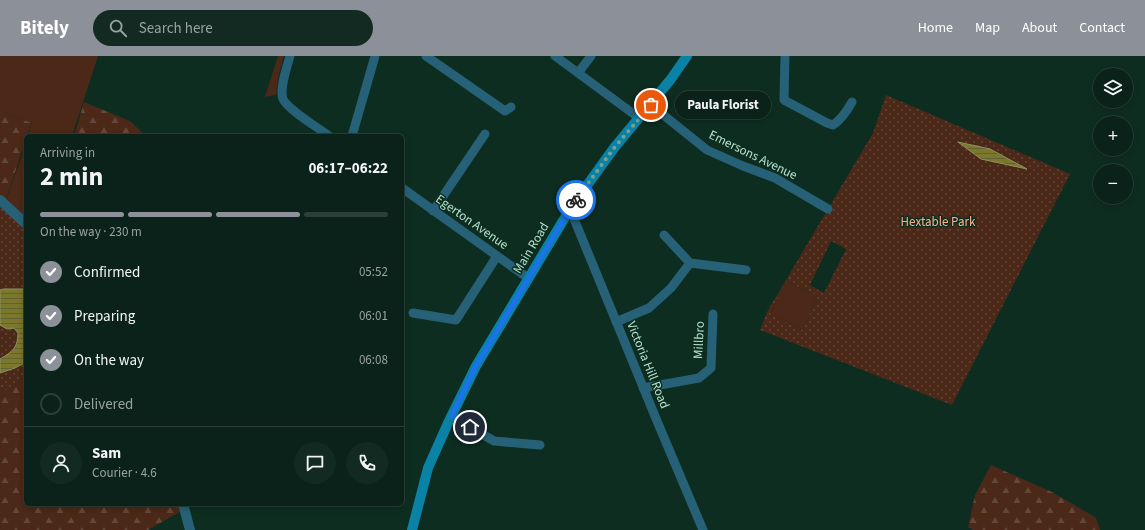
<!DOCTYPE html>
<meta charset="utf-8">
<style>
body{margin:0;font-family:"Source Sans 3",sans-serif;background:#132a22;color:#f1f3f6;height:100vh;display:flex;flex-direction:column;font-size:15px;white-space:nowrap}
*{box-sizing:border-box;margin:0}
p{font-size:13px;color:#99a4a2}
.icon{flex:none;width:22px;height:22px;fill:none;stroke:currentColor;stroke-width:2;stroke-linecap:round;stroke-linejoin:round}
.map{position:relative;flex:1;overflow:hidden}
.details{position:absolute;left:24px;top:78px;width:380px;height:372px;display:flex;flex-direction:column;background:#0a2219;border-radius:6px;box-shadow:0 2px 6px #0003,0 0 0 1px #2a3f38}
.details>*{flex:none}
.buttons{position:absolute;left:1093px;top:12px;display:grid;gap:8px}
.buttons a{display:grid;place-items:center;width:40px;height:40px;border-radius:50%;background:#0a2219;box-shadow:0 2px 6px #0003,0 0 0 1px #2a3f38;font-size:20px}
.pin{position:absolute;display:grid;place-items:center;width:34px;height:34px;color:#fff;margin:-17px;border:2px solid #fff;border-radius:50%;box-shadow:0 1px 4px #0007}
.courier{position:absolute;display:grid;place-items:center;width:40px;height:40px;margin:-20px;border:3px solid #1a73e8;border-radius:50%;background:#fff;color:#222;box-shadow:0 1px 5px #0007}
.bubble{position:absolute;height:28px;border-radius:14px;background:#0a2219;box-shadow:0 2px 6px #0003,0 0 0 1px #2a3f38;font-size:13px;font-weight:700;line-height:28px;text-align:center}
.summary em{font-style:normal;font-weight:700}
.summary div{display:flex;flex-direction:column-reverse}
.summary{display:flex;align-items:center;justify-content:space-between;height:68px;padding:0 16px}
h1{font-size:26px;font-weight:700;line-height:30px}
.bar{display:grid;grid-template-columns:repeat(4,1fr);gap:6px 4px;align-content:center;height:48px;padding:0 16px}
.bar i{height:5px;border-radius:3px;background:#2a3f38}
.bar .current{background:#8c9099}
.bar p{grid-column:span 4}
.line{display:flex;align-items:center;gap:10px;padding:0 16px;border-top:1px solid #2a3f38}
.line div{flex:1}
.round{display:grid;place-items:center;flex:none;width:42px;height:42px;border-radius:21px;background:#132a22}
ol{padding:0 16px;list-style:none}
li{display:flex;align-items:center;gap:12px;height:44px}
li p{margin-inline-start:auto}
li .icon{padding:4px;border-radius:50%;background:#8c9099;color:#fff;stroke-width:4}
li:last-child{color:#99a4a2}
li i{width:22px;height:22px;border:2px solid #2a3f38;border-radius:50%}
header{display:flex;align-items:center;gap:24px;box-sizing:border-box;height:56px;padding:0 20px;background:#8c9099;color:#fff}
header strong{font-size:19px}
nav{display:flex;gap:22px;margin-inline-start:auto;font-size:14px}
.search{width:280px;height:36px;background:#132a22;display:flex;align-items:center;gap:10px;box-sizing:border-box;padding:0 14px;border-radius:22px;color:#99a4a2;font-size:15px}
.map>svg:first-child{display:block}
.green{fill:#4b2818}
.forest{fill:url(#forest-firs)}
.park{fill:url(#park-dots);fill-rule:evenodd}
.water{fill:url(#water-rules);stroke:#8c965c}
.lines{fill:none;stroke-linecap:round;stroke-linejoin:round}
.minor{stroke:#266177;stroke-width:9}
.tertiary{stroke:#266177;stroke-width:10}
.secondary{stroke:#0982a5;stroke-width:10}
.done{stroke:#7aa190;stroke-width:4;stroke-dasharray:0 7.2}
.route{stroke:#1a73e8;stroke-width:5}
.labels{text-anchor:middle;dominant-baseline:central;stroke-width:3;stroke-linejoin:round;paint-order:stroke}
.street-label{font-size:13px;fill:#b4e0cc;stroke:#0e2d21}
.park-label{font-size:13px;fill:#fdb18e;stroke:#0e2d21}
</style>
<header>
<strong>Bitely</strong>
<div class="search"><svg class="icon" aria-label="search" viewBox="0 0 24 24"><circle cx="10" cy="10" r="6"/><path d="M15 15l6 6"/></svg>Search here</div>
<nav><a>Home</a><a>Map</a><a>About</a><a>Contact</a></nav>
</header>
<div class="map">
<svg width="1145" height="474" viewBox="0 0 1145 474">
<defs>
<pattern id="forest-firs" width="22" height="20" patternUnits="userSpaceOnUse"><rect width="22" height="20" fill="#4b2818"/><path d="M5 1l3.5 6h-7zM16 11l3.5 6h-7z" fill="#634738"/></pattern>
<pattern id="park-dots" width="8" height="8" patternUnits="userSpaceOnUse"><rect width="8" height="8" fill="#4b2818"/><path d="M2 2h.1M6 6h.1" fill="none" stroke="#634738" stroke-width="1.8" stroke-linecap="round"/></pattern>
<pattern id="water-rules" width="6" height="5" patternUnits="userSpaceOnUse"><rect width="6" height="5" fill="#7b772c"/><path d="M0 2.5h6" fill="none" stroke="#5f6233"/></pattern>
</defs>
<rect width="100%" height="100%" fill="#0e2d21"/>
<!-- green -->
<path class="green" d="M0,0H98L72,80H28L32,67L0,55Z
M278,0H284L278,22L276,39L265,41Z
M26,88V164L5,147Z
M786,225L818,240L803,274L770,259Z"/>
<!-- forest -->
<path class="forest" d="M84,46L130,65L146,80H74Z
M0,55L32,67L27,80H26V84L5,146L0,141Z
M26,320V448H181L183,454L148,474H0V337L9,332Z
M991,409L1052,436L1096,462L1100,474H973L968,471L975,439Z"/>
<!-- park -->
<path class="park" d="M886,39L1070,118L952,349L760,274L767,256L873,77ZM831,185L846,193L824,237L810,229ZM786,225L818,240L803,274L770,259Z
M0,149L26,172V320L9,332L0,337Z"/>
<!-- water -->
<path class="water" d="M958,86L990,93L1027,113L981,103Z
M4,233H26V306L15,312L0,317V303C12,296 18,292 18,277L14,272L7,273L0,269V234Z"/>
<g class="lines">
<!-- minor -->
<path class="minor" d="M290,0C287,11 279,33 283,43C288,54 319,72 329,80
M426,0L505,55L511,51
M555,0L639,62
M785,0L784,44L827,67L833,69C842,63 847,55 852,46
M578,17L591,0
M651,49L707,94L743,110L775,122L828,153
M352,80L375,0
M402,132L528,222
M570,153L657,365L703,474
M433,155L485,78
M664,179L690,207
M413,257L456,264L497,200
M616,266L649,252L671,232L690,207L746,214
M643,332L699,322L711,312L713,258
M451,360L494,385L540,389"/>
<!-- tertiary -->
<path class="tertiary" d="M0,144L26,168
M183,448L190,474"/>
<!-- secondary -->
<path class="secondary" d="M412,474L428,412L448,367L476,310L570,153L614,92L671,23L687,0"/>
</g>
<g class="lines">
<!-- done -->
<path class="done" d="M576,144L614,92L651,49"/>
<!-- route -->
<path class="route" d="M470,371L452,360L455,353L476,310L570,153L576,144"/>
</g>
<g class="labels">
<!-- street labels -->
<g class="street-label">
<text transform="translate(753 99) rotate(26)">Emersons Avenue</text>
<text transform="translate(472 166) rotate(35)">Egerton Avenue</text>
<text transform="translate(531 192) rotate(-59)">Main Road</text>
<text transform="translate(699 284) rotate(-87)">Millbro</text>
<text transform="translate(648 309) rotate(68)">Victoria Hill Road</text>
</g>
<!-- park labels -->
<g class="park-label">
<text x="938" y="166">Hextable Park</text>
</g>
</g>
</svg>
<div class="buttons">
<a><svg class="icon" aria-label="layers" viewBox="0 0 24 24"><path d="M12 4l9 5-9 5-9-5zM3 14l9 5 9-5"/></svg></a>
<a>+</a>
<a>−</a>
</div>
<div class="pin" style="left:651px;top:49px;background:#ea580c"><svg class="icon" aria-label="bag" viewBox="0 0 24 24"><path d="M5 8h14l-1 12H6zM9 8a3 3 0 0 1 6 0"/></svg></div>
<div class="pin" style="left:470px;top:371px;background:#1f2937"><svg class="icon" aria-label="home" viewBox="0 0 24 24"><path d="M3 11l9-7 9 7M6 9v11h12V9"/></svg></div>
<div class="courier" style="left:576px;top:144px"><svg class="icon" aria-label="bike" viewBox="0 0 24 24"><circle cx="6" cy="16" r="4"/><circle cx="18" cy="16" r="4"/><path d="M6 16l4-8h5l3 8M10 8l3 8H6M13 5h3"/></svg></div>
<div class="bubble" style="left:675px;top:35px;width:96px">Paula Florist</div>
<section class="details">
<div class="summary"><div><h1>2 min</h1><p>Arriving in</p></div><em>06:17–06:22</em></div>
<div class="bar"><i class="current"></i><i class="current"></i><i class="current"></i><i></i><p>On the way · 230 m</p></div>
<ol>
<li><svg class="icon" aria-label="check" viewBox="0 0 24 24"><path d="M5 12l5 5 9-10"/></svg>Confirmed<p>05:52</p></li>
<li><svg class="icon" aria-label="check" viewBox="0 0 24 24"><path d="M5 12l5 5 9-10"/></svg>Preparing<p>06:01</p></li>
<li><svg class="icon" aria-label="check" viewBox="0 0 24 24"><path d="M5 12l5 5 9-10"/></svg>On the way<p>06:08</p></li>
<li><i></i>Delivered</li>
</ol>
<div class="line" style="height:72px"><a class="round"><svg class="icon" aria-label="person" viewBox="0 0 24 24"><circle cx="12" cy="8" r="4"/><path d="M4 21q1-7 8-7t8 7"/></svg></a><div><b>Sam</b><p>Courier · 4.6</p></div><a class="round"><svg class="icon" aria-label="chat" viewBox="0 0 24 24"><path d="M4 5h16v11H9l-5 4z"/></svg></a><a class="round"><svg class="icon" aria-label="phone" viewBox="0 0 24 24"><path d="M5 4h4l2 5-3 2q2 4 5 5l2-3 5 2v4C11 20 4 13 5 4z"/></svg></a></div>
</section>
</div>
